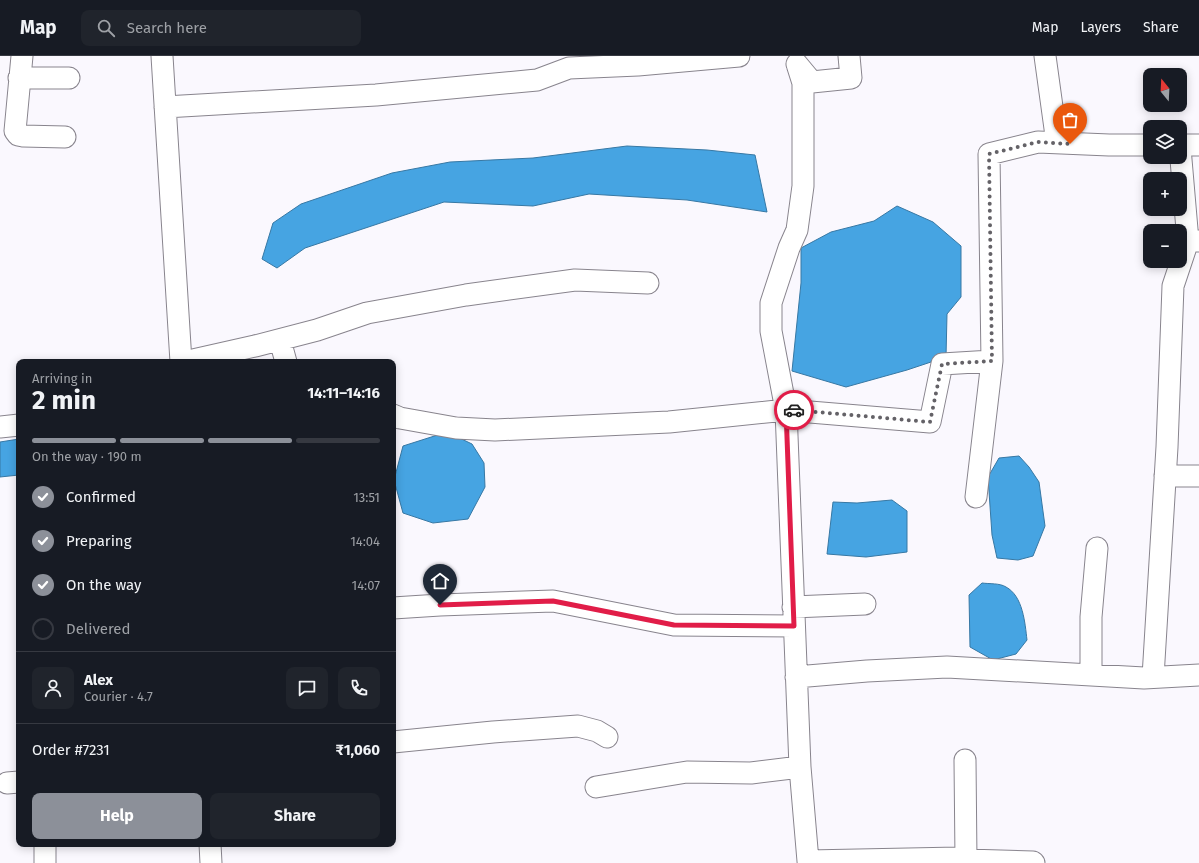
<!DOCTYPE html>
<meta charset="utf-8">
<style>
body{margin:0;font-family:"Fira Sans",sans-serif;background:#20242c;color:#f1f3f6;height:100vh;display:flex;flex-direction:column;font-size:15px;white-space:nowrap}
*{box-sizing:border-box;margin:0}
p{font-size:13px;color:#9ea1a6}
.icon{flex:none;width:22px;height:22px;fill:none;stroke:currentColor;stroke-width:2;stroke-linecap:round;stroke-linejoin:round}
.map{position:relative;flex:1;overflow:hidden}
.sheet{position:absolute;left:16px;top:303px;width:380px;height:488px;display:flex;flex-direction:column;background:#171b24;border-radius:8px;box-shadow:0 2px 10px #0003}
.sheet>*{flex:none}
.needle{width:26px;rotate:342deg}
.controls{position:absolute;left:1143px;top:12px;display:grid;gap:8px}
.controls a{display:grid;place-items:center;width:44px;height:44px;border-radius:8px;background:#171b24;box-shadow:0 2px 10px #0003;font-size:20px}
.pin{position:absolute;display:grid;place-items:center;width:34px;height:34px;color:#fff;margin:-41px -17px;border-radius:50% 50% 50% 0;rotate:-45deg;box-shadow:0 0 4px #0007}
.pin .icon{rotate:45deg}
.courier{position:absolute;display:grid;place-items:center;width:40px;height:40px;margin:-20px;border:3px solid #e11d48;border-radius:50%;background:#fff;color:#222;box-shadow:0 1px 5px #0007}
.head em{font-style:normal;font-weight:700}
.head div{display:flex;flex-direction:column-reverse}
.head{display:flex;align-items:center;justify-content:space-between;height:68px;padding:0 16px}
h1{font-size:26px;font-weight:700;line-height:30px}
.bar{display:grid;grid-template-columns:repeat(4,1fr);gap:6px 4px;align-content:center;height:48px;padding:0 16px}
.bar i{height:5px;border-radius:3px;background:#363941}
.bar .active{background:#8c9099}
.bar p{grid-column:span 4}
.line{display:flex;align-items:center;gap:10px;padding:0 16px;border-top:1px solid #363941}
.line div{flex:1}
.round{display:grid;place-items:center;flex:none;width:42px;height:42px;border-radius:8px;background:#20242c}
ol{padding:0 16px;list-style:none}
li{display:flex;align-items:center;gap:12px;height:44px}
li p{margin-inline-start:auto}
li .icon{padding:4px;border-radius:50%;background:#8c9099;color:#fff;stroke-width:4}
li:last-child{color:#9ea1a6}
li i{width:22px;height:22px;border:2px solid #363941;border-radius:50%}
.action{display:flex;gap:8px;margin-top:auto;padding:8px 16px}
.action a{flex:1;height:46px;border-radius:8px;background:#8c9099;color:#fff;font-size:16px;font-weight:700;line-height:46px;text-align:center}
.action a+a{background:#20242c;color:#f1f3f6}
header{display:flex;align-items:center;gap:24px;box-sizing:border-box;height:56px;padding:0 20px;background:#171b24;border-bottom:1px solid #363941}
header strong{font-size:19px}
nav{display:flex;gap:22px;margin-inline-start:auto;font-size:14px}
.search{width:280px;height:36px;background:#20242c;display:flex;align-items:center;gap:10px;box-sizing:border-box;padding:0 14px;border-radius:8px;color:#9ea1a6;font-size:15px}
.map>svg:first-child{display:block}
.water{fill:#46a4e2;stroke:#3778a4}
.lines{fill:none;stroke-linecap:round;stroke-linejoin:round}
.minor-casing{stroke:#88848d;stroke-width:23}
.minor{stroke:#fff;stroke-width:21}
.done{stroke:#646267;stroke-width:4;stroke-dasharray:0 7.2}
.route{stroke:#e11d48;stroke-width:5}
</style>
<header>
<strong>Map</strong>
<div class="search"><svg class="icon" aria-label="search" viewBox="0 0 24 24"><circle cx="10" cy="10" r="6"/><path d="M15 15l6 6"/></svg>Search here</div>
<nav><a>Map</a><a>Layers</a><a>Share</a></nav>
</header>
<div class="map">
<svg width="1199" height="807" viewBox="0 0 1199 807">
<rect width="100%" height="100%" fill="#faf8fe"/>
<!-- water -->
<path class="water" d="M627,90L707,94L755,99L767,156L687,144L589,138L533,150L444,146L305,192L277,212L262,203L273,167L301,148L392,117L450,106L533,102Z
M897,150L933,166L961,190V241L947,258L946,301L907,314L846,331L792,315L801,227V192L831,176L874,165Z
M447,376L472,388L484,407L485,431L468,463L433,467L403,457L394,424L403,390Z
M19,383V419L0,421V386Z
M1019,400L1029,411L1039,426L1045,470L1033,500L1018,504L997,502L992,479L988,421L999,402Z
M892,444L907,455V496L866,501L827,498L833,446L857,447Z
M982,527C989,528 1000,527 1006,531C1023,540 1025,567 1027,584L1016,598L993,604L970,591L969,539Z"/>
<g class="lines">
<!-- minor casing -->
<g class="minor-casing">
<path id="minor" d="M22,0L15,75L18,79L23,80L65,81
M162,0L181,306
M1045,0L1057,87
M797,8L803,27V130L797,174L789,192L771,247V275L786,354L800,711L808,805L958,802L966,804L1033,806L1034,807
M797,8L812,26L851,22L849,0
M19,22H69
M165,51L376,39L537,24L569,12L638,9L739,0
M1180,89H1199
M1180,92L1188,185
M280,284L286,306
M184,306L255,290L317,274L367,257L466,239L575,224L648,227
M393,359L400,362L456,372L495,374L669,366L786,354L930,366L942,308L992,305
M0,371L19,369
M1165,420H1199
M976,441L992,305L989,98L1038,86L1109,89H1150
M793,551L865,548
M393,552L440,549L553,545L674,569L794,570
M1091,619V561L1097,492
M796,621L867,615L947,611L1144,622L1199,619
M1153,621L1167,391L1173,230L1188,185H1199
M393,686L493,676L578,670L597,675L607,681
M965,704L966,804
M7,727L19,726
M596,731L687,716L751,717L800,711
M45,788V807
M210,788L211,807"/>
</g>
<!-- minor -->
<use href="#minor" class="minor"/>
</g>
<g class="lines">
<!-- done -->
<path class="done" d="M794,354L930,366L942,308L992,305L989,98L1038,86L1070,88"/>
<!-- route -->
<path class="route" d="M440,549L553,545L674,569L794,570L786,354H794"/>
</g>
</svg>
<div class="controls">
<a><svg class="needle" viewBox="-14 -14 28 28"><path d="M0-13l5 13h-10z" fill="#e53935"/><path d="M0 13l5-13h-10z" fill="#9ea1a6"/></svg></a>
<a><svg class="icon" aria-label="layers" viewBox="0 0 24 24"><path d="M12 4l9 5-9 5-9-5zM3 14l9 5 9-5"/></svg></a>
<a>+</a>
<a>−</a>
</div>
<div class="pin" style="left:1070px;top:88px;background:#ea580c"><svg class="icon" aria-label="bag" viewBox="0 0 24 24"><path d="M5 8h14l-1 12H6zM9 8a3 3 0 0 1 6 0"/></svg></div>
<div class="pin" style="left:440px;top:549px;background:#1f2937"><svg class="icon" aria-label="home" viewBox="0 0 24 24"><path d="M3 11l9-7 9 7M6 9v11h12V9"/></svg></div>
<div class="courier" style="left:794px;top:354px"><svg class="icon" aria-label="car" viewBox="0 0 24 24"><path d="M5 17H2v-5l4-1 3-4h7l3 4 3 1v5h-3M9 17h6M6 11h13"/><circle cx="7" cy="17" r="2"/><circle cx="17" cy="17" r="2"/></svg></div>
<section class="sheet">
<div class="head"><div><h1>2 min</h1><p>Arriving in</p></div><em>14:11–14:16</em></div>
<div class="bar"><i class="active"></i><i class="active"></i><i class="active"></i><i></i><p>On the way · 190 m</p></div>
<ol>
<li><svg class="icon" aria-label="check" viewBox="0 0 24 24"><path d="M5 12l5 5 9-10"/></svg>Confirmed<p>13:51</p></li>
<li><svg class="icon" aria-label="check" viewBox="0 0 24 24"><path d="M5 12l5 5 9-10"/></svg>Preparing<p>14:04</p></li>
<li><svg class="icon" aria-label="check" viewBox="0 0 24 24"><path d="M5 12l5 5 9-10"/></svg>On the way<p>14:07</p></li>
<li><i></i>Delivered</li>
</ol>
<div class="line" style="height:72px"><a class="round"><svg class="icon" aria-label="person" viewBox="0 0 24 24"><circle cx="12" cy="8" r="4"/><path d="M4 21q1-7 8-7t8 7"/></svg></a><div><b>Alex</b><p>Courier · 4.7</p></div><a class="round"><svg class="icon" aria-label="chat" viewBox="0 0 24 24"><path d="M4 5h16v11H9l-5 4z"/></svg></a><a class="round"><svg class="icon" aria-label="phone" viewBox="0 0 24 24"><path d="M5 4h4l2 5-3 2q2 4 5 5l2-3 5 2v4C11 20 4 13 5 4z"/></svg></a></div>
<div class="line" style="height:52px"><div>Order #7231</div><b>₹1,060</b></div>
<div class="action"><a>Help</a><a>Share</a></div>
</section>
</div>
